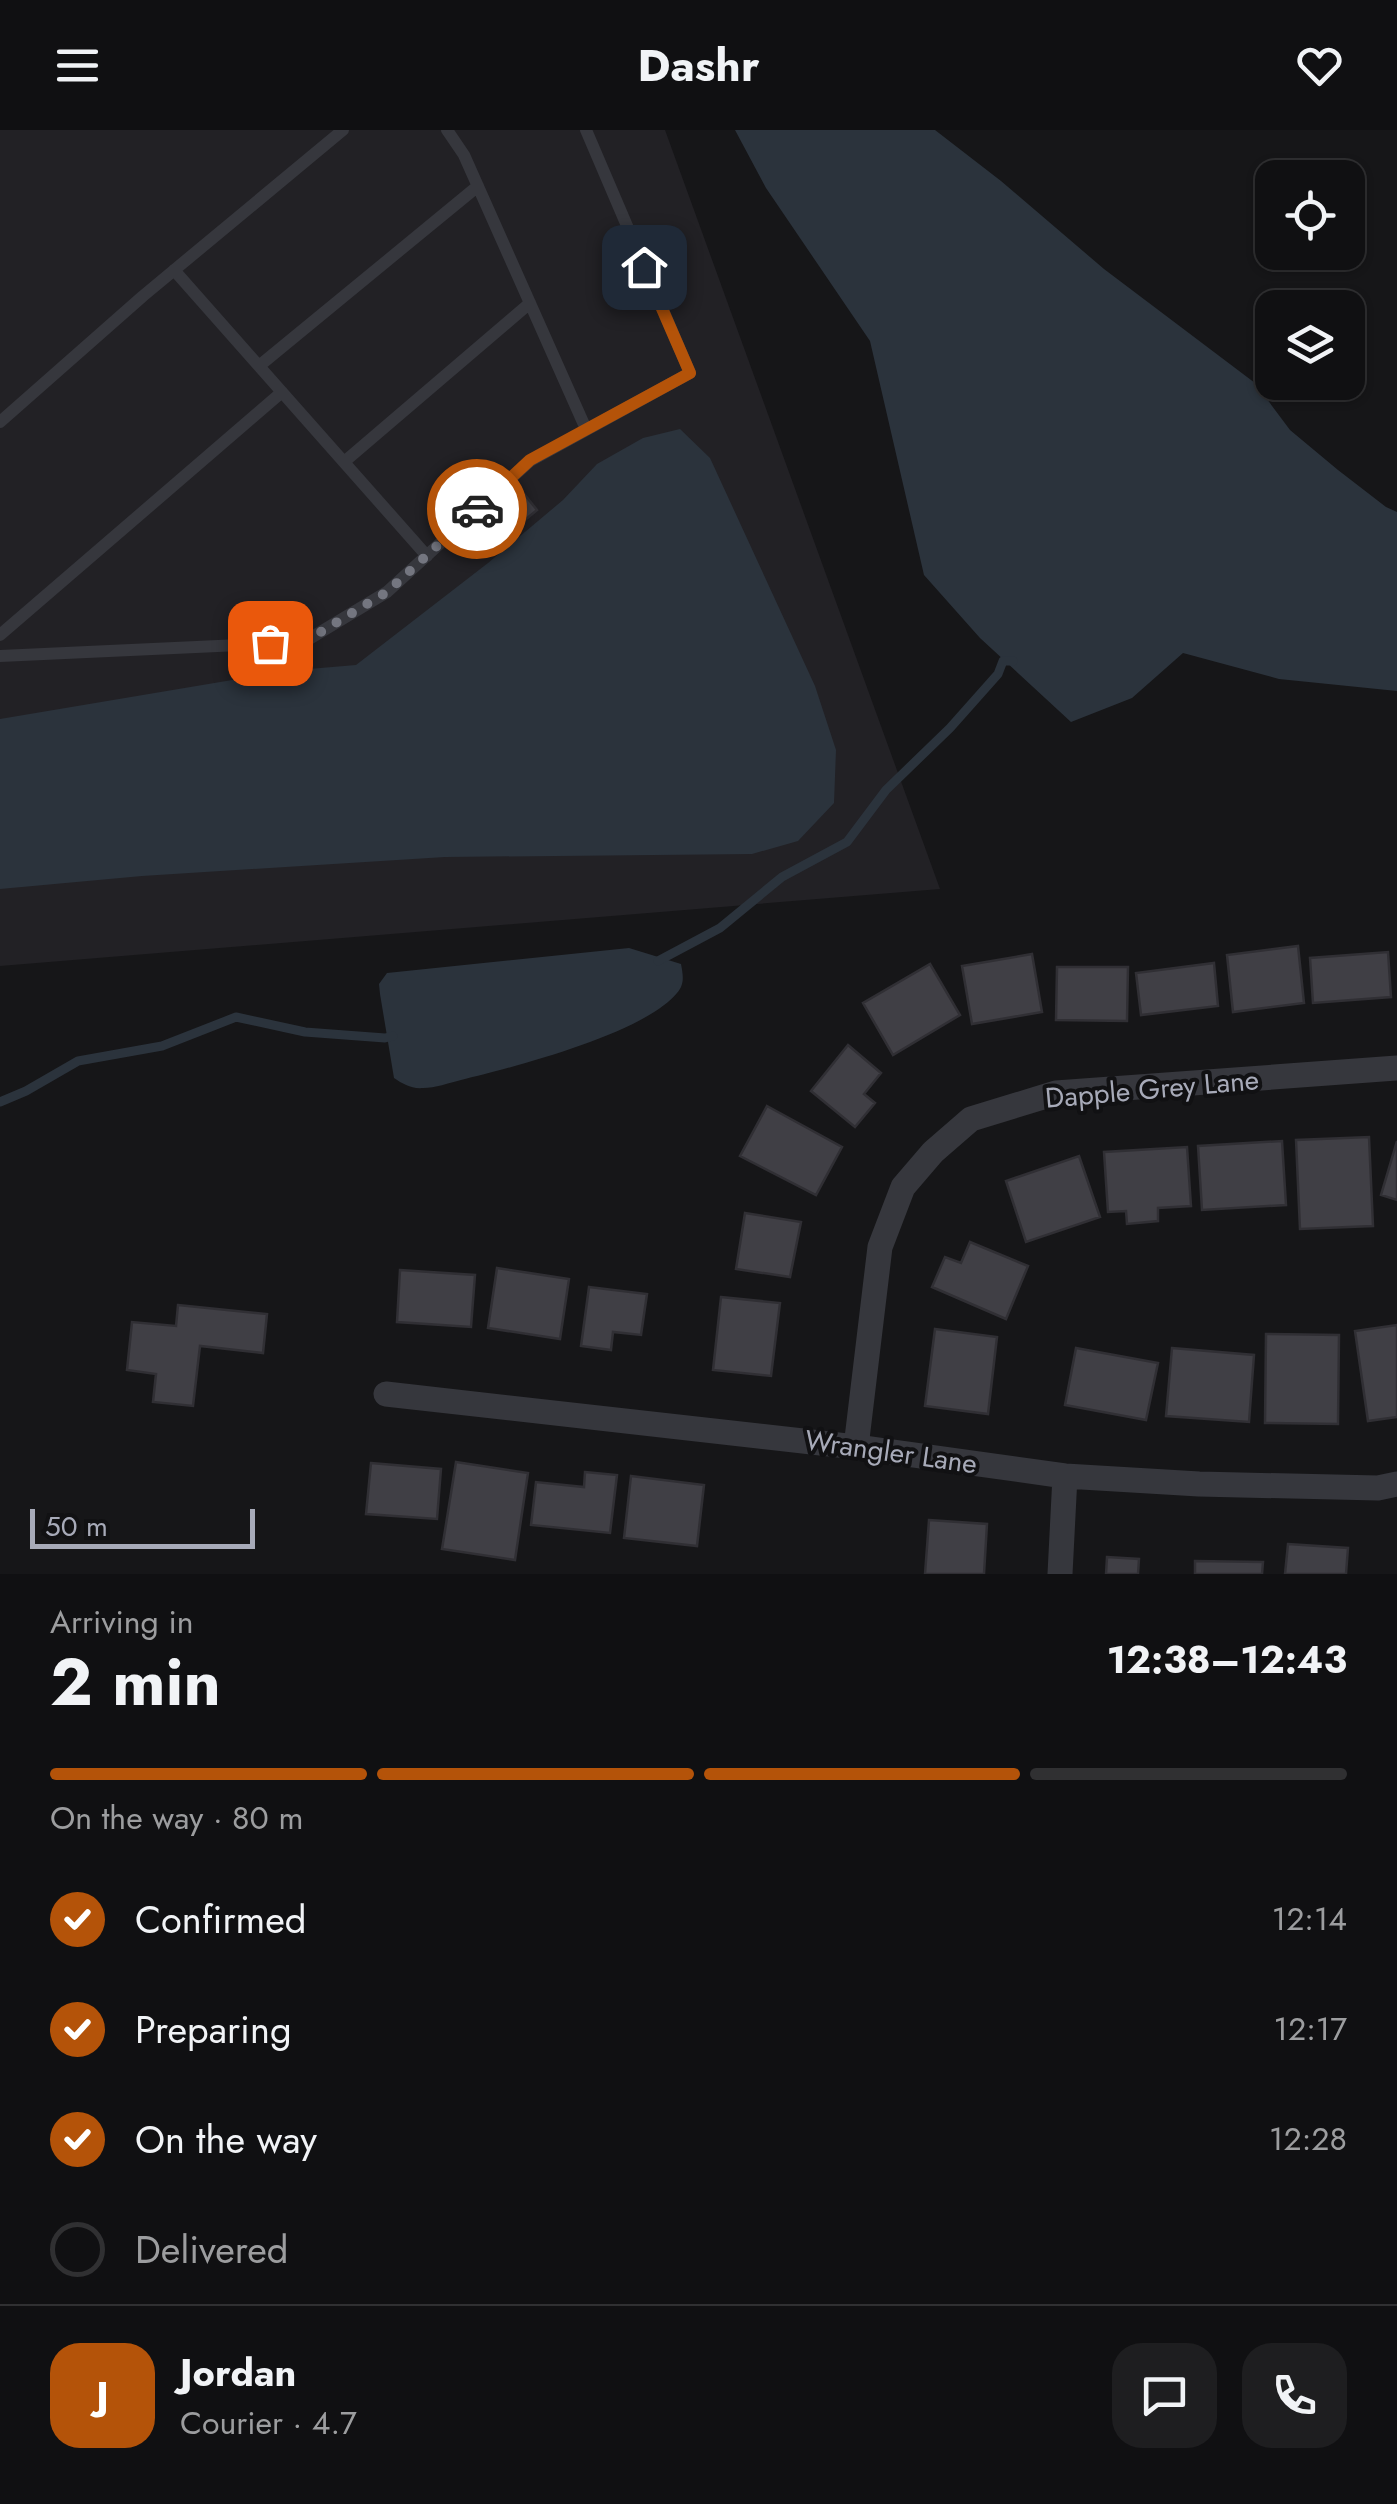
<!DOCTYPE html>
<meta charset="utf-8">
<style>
body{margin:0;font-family:Jost,sans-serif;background:#1e1e20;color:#f1f3f6;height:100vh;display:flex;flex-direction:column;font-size:38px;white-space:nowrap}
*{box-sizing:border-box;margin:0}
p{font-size:32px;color:#9c9d9f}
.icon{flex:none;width:55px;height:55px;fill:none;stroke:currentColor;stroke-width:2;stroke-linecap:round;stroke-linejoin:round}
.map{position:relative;height:1444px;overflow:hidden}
.drawer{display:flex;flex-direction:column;background:#101012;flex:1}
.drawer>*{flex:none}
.controls{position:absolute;left:1255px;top:30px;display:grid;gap:20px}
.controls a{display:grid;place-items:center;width:110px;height:110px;border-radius:20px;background:#101012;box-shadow:0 2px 8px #0004,0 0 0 2px #303032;font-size:50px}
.scale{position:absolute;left:30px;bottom:25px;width:225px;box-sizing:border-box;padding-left:10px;border:5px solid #a7aab8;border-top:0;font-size:28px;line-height:35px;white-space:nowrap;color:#a7aab8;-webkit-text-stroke:8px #111113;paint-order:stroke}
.pin{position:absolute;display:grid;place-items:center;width:85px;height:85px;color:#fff;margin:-42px;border-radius:20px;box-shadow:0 5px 15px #0006}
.courier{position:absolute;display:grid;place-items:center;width:100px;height:100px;margin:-50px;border:8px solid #b45309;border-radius:50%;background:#fff;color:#222;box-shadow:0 2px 12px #0007}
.headline em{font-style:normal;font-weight:700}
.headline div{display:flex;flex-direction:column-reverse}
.headline{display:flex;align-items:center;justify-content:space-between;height:170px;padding:0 50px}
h1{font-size:65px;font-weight:700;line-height:75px}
.bar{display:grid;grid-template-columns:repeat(4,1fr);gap:15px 10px;align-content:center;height:120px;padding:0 50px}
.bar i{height:12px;border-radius:8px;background:#303032}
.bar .active{background:#b45309}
.bar p{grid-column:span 4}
.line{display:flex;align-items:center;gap:25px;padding:0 50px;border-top:2px solid #303032}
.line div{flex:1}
.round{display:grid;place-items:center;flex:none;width:105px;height:105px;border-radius:30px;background:#1e1e20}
ol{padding:0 50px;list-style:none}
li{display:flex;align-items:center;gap:30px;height:110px}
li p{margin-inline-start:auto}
li .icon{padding:10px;border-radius:50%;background:#b45309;color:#fff;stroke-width:4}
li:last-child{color:#9c9d9f}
li i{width:55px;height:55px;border:5px solid #303032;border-radius:50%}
header{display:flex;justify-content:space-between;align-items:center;height:130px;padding:0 50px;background:#101012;font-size:45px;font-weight:700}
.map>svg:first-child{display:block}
.built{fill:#222125}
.water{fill:#2b333c}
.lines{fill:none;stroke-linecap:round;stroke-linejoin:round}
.stream{stroke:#2b333c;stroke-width:9}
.building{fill:#403f45;stroke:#302f34;stroke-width:2.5}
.lane{stroke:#36373d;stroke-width:12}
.street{stroke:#36373d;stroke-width:25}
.done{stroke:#747680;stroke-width:10;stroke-dasharray:0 18}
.route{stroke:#b45309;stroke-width:12}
.labels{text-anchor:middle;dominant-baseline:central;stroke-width:8;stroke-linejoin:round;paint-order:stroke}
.street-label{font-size:28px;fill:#a7aab8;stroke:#111113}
</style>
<header><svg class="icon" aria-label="menu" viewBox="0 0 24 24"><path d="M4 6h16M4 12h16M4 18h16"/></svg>Dashr<svg class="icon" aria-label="heart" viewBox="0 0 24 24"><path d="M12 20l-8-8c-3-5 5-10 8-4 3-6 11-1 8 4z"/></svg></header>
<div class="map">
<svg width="1397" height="1444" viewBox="0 0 1397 1444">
<rect width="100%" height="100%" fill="#161618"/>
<!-- built -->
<path class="built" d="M0,0H665L940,759L0,836Z"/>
<!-- water -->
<path class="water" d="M735,0H935L1001,51L1104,139L1255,253L1290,300L1338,340L1386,377L1397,382V561L1279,549L1183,523L1132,568L1071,592L980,508L924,445L870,211L766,58Z
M680,299L710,328L815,556L836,620L834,673L798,711L752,724L445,727L142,746L0,759V589L285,541L356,535L488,433L563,370L597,334L643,308Z
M629,818L681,834C683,845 685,854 677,863C643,904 514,937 461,950C449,953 435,958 423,958C411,959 403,954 394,948L380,864L379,854L387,843Z"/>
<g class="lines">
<!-- stream -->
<path class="stream" d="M658,831L720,798L782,747L847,712L886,660L950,598L998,544L1003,531H1013
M0,972L26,961L78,931L162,916L236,887L305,902L385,908L393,906"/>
</g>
<!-- building -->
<path class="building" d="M525,365L537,380L490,419L478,404Z
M1298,816L1304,873L1233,882L1227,825Z
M1388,822L1391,867L1313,873L1310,828Z
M1032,824L1042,882L972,894L962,836Z
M1214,833L1218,876L1141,885L1136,843Z
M930,834L960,885L893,925L863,873Z
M1057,837H1128L1127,891L1056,890Z
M848,915L881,943L864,964L875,973L855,997L811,961Z
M767,976L842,1017L816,1065L740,1026Z
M1369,1007L1373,1096L1300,1099L1296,1010Z
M1282,1011L1286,1075L1202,1080L1198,1016Z
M1397,1011V1070L1381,1065Z
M1187,1017L1191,1076L1158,1078V1091L1127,1094L1126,1081L1108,1082L1104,1022Z
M1079,1026L1100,1087L1026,1112L1006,1051Z
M745,1083L801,1092L790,1147L736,1139Z
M970,1112L1028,1136L1006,1189L932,1157L945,1127L961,1133Z
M497,1138L569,1149L560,1209L488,1198Z
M400,1140L475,1145L471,1197L397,1192Z
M589,1157L647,1164L641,1205L613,1202L611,1220L581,1216Z
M721,1167L780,1173L771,1246L713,1240Z
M178,1175L267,1184L263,1223L200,1216L193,1276L153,1272L156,1244L127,1240L132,1192L176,1196Z
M1397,1195V1287L1368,1291L1355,1201Z
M935,1199L997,1207L988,1284L925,1276Z
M1266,1204L1339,1205L1338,1294L1265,1293Z
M1076,1218L1158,1233L1146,1290L1065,1275Z
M1172,1218L1254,1225L1249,1292L1166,1286Z
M456,1332L528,1343L515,1430L442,1419Z
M371,1333L441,1339L437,1389L366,1384Z
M585,1342L617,1345L610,1403L531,1395L536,1352L584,1357Z
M631,1346L704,1355L697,1416L624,1408Z
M929,1390L987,1394L984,1444H925Z
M1288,1414L1348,1418L1346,1444H1285Z
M1107,1427L1139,1429L1138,1444H1106Z
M1195,1431L1263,1432L1262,1444H1195Z"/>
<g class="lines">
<!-- lane -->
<path class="lane" d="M447,0L464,25L586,299
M174,140L427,426
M259,236L478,56
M0,292L143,166L343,0
M344,332L530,173
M0,505L282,262
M0,526L304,512L387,462L530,331L690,243L586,0"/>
<!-- street -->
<path class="street" d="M386,1264L856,1317L1065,1346L1199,1354L1378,1358L1397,1354
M856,1317L880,1117L903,1057L933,1022L971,989L1056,963L1397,938
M1060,1444L1065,1346"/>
</g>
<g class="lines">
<!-- done -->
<path class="done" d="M270,513L304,512L387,462L477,379"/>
<!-- route -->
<path class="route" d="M477,379L530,330L690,243L644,137"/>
</g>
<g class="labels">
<!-- street labels -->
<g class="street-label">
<text transform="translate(1152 959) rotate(-5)">Dapple Grey Lane</text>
<text transform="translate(891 1322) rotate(8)">Wrangler Lane</text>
</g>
</g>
</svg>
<div class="controls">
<a><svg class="icon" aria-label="locate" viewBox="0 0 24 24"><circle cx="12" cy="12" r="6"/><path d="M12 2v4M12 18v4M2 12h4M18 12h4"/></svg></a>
<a><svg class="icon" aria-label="layers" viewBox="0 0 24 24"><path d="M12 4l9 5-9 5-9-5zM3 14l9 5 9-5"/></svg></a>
</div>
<div class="scale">50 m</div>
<div class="pin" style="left:270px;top:513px;background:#ea580c"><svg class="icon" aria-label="bag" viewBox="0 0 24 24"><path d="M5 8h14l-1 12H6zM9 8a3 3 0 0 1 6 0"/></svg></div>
<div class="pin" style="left:644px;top:137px;background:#1f2937"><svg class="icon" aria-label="home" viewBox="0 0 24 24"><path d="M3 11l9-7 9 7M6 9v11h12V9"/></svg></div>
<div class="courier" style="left:477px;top:379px"><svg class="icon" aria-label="car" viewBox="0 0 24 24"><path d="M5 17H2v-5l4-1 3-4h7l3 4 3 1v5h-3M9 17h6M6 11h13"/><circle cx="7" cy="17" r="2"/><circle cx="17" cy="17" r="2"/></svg></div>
</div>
<section class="drawer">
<div class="headline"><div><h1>2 min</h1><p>Arriving in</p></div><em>12:38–12:43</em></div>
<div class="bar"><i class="active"></i><i class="active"></i><i class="active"></i><i></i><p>On the way · 80 m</p></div>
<ol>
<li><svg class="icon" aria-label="check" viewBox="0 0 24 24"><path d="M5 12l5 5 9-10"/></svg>Confirmed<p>12:14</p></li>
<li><svg class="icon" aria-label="check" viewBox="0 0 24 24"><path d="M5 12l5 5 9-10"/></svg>Preparing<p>12:17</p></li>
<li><svg class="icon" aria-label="check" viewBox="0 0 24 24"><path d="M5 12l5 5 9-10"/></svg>On the way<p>12:28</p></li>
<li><i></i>Delivered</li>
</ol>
<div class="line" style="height:180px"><b class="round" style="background:#b45309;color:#fff">J</b><div><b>Jordan</b><p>Courier · 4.7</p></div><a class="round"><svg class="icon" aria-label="chat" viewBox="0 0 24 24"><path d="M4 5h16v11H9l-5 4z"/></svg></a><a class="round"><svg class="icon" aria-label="phone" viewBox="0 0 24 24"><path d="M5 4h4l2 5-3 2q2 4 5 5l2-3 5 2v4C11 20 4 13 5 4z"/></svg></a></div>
</section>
